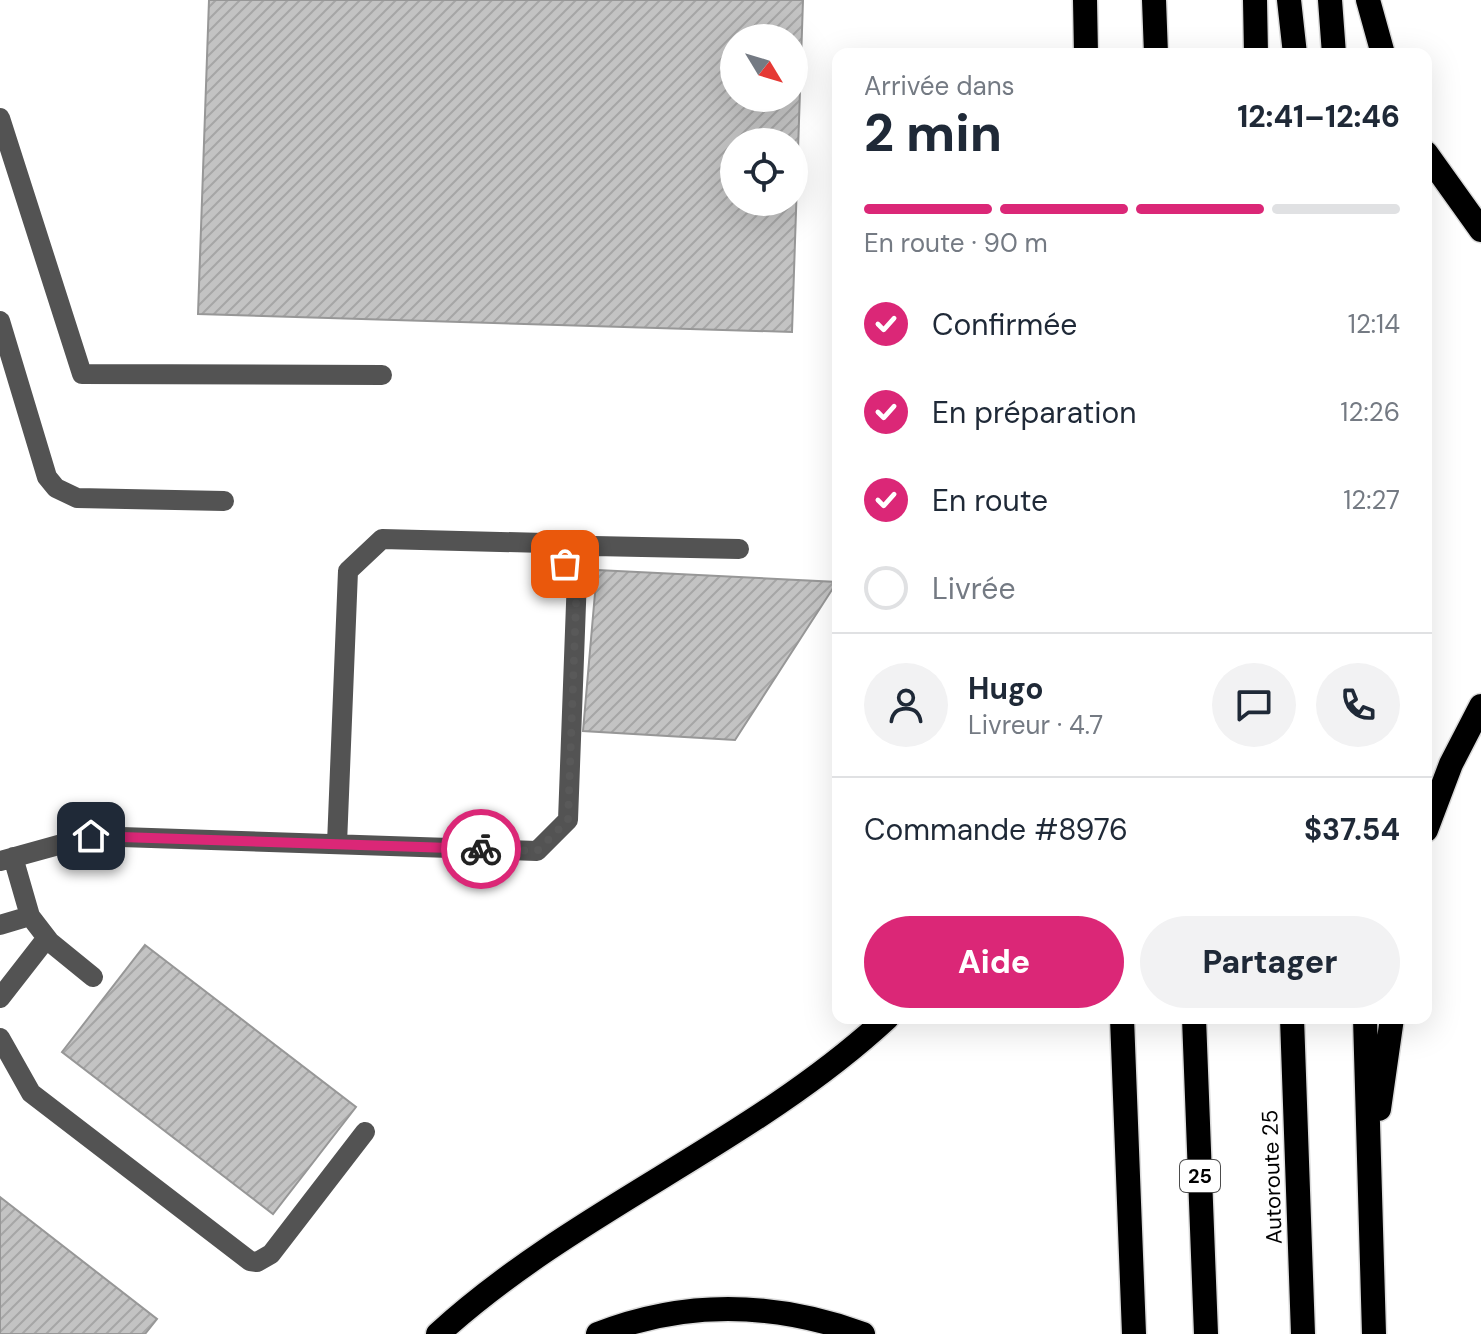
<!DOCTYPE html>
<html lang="fr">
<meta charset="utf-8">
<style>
body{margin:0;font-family:"DM Sans",sans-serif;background:#f2f2f3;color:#1f2937;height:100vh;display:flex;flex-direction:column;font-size:30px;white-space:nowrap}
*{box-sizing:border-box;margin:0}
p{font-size:26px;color:#747a83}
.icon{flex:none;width:44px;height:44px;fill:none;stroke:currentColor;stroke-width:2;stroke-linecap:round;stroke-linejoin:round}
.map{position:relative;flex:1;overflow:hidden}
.side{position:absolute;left:832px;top:48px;width:600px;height:976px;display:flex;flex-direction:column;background:#fff;border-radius:16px;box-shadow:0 8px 32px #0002}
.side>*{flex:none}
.needle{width:52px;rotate:128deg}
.controls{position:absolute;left:720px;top:24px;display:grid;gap:16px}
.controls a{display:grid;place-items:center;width:88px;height:88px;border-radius:50%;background:#fff;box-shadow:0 8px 32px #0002;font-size:40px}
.pin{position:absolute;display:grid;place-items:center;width:68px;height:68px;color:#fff;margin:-34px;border-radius:16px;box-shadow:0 4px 12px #0006}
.courier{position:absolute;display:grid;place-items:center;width:80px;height:80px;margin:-40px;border:6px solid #db2777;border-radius:50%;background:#fff;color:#222;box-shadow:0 2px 10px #0007}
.summary em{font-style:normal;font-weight:800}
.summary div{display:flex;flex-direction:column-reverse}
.summary{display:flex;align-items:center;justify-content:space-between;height:136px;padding:0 32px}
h1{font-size:52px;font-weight:800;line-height:60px}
.bar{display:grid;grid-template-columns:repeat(4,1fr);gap:12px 8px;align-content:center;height:96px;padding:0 32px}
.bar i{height:10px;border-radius:6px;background:#e0e1e3}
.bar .on{background:#db2777}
.bar p{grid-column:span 4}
.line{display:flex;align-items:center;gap:20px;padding:0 32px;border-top:2px solid #e0e1e3}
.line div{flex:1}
.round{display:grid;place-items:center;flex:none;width:84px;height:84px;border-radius:42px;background:#f2f2f3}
ol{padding:0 32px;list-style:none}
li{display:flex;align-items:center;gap:24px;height:88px}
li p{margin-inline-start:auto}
li .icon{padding:8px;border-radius:50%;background:#db2777;color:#fff;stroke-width:4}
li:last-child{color:#747a83}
li i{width:44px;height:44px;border:4px solid #e0e1e3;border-radius:50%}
.cta{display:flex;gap:16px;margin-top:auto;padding:16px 32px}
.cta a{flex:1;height:92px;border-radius:48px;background:#db2777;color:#fff;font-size:32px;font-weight:800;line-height:92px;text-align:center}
.cta a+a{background:#f2f2f3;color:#1f2937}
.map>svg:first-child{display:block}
.building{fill:url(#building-hatch);stroke:#979797;stroke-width:2;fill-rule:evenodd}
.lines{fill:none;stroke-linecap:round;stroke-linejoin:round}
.highway-casing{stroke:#dbdbdb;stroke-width:27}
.minor{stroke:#535353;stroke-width:20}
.highway{stroke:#000;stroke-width:24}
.done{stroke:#595959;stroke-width:8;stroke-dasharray:0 14.4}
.route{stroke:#db2777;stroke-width:10}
.labels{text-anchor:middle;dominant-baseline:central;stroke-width:8;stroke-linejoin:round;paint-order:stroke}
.shield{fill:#fff;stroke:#4c4c4c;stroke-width:2}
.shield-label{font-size:20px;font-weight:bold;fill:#000}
.street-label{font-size:22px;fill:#000;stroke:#fff}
</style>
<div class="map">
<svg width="1481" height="1334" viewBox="0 0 1481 1334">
<defs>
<pattern id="building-hatch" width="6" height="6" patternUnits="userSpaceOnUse" patternTransform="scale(2)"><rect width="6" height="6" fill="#c3c3c3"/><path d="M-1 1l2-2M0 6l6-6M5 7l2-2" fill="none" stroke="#a6a6a6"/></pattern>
</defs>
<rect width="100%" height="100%" fill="#fff"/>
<!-- building -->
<path class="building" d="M209,0H803L792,332L198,314ZM734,38H794V98H734ZM734,142H794V202H734Z
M597,570L837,582L735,740L583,731Z
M145,945L356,1107L273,1214L62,1052Z
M0,1197L157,1319L145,1334H0Z"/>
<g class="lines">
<!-- highway casing -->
<g class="highway-casing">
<path id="highway" d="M1085,0L1086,54
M1154,0L1156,54
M1255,0L1256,54
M1289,0L1295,54
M1330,0L1334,54
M1368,0L1383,54
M1426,153L1481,230
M1426,830L1451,764L1481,706
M1122,1018L1134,1334
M1194,1018L1206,1334
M1292,1018L1303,1334
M1365,1018L1374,1334
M1379,1109L1392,1018
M438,1334C574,1210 752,1143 887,1018
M598,1334C685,1300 775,1302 863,1334"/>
</g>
<!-- minor -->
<path class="minor" d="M0,118L82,374L382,375
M0,321L47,477L56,488L77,498L224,501
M565,564L574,554L594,546L739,549
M0,861L91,836L537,851L568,820L577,577L545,543L382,539L348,571L337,844
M30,916L50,942L93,977
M0,925L30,916L13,857
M0,998L46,939
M0,1038L31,1093L250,1261L257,1262L271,1254L365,1132"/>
<!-- highway -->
<use href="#highway" class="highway"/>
</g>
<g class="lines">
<!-- done -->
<path class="done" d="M481,849L537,851L568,820L577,577L565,564"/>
<!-- route -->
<path class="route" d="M91,836L481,849"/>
</g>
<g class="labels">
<!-- shield labels -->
<rect class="shield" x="1180" y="1160" width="40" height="32" rx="6"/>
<g class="shield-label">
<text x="1200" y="1176">25</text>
</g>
<!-- street labels -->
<g class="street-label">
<text transform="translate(1272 1177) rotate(-92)">Autoroute 25</text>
</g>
</g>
</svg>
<div class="controls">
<a><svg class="needle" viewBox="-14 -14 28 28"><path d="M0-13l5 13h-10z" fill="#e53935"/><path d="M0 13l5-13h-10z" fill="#747a83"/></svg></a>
<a><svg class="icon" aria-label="locate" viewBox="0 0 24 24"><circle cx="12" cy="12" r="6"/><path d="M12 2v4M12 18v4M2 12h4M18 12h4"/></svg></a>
</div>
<div class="pin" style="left:565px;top:564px;background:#ea580c"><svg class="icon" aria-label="bag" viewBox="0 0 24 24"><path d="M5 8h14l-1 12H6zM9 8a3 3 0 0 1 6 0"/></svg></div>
<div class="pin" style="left:91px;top:836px;background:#1f2937"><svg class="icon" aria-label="home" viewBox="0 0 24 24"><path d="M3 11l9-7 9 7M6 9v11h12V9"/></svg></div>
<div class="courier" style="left:481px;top:849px"><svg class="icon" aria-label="bike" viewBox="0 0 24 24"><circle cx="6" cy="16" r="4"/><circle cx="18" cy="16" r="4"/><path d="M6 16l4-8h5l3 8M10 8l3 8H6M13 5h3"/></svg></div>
<section class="side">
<div class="summary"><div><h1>2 min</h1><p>Arrivée dans</p></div><em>12:41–12:46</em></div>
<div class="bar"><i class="on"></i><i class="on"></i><i class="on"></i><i></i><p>En route · 90 m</p></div>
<ol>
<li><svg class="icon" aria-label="check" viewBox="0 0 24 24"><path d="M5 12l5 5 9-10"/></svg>Confirmée<p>12:14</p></li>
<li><svg class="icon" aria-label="check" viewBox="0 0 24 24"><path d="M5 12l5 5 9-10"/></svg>En préparation<p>12:26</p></li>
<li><svg class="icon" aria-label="check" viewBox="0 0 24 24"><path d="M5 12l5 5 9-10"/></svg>En route<p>12:27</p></li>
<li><i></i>Livrée</li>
</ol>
<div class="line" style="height:144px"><a class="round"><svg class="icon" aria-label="person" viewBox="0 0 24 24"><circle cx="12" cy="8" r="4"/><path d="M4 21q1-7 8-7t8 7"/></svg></a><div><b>Hugo</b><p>Livreur · 4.7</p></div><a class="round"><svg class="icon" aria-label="chat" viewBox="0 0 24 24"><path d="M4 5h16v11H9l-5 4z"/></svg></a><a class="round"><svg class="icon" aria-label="phone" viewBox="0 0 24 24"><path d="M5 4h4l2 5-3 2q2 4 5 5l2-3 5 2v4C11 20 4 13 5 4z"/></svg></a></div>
<div class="line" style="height:104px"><div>Commande #8976</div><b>$37.54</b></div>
<div class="cta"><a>Aide</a><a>Partager</a></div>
</section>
</div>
